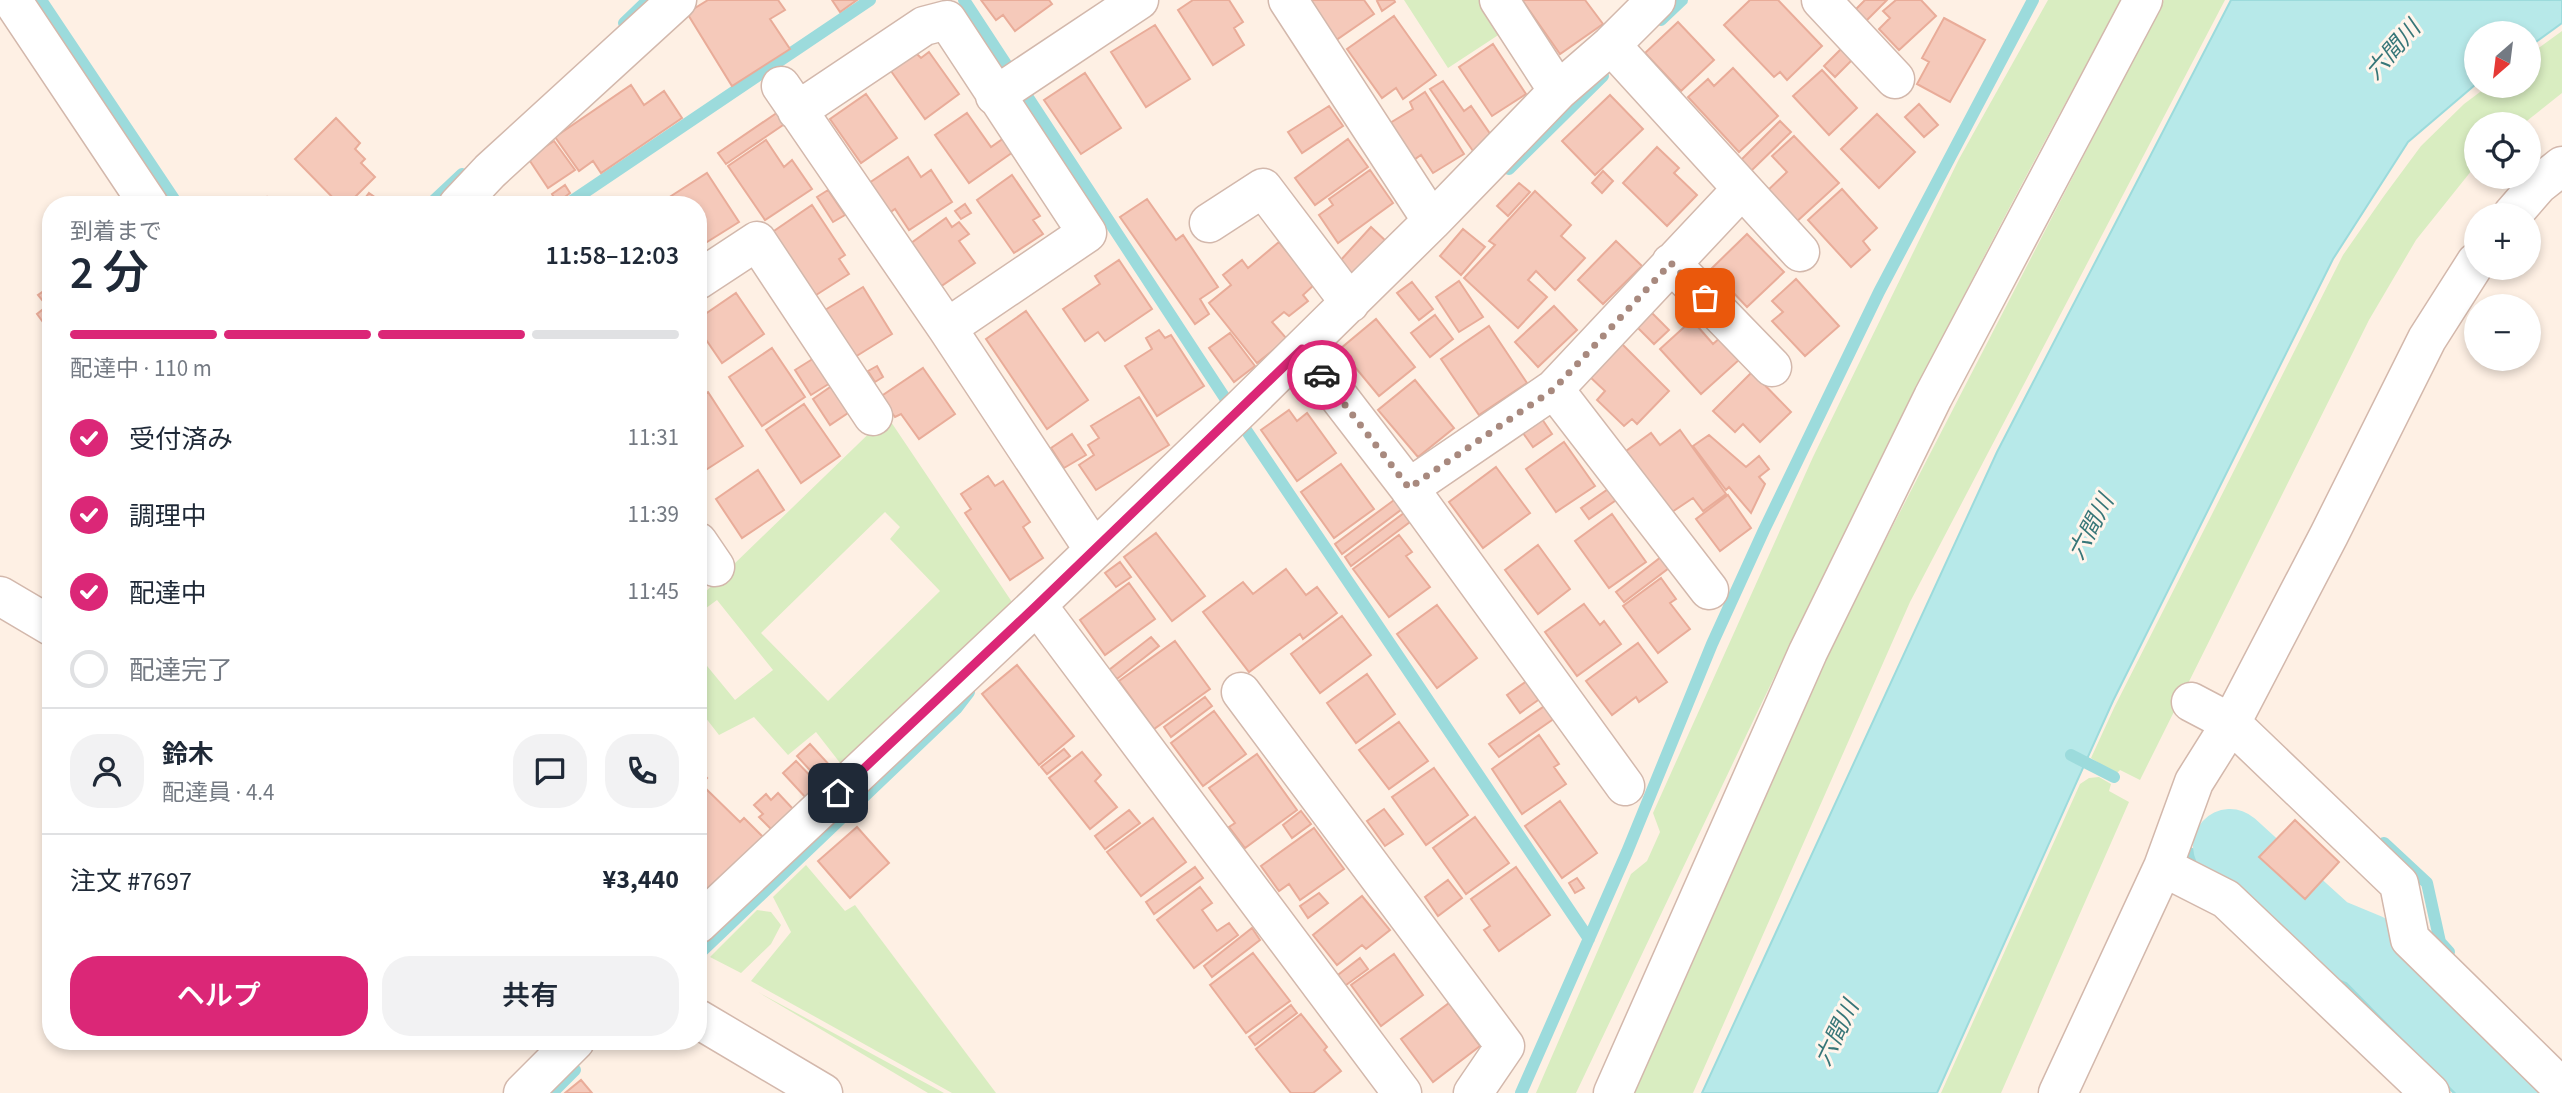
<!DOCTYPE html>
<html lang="ja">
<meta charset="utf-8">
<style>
body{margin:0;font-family:"Source Sans 3","Noto Sans JP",sans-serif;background:#f2f2f3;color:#1f2937;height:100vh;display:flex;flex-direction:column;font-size:26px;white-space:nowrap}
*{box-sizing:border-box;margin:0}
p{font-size:23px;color:#747a83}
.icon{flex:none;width:38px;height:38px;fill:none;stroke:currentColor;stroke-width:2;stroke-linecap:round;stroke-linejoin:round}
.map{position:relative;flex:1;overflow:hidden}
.panel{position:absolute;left:42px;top:196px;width:665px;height:854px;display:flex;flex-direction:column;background:#fff;border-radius:28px;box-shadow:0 4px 10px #0003}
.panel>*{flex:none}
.needle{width:46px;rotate:208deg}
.buttons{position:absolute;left:2464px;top:21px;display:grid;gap:14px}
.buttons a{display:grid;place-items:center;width:77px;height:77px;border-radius:50%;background:#fff;box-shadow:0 4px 10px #0003;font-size:35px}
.pin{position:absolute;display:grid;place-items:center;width:60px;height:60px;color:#fff;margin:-30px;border-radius:14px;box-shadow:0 4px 10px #0006}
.courier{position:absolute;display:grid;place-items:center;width:70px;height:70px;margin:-35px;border:5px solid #db2777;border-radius:50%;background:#fff;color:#222;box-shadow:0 2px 9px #0007}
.headline em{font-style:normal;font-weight:600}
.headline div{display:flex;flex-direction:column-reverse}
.headline{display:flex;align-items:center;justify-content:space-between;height:119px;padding:0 28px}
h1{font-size:46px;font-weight:600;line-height:52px}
.bar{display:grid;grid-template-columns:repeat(4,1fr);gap:10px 7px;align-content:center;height:84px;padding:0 28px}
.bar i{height:9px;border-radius:5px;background:#e0e1e3}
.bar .current{background:#db2777}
.bar p{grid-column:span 4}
.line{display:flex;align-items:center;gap:18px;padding:0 28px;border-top:2px solid #e0e1e3}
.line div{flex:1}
.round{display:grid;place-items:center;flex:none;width:74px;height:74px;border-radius:28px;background:#f2f2f3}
ol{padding:0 28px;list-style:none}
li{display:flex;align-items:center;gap:21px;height:77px}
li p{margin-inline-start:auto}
li .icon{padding:7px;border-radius:50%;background:#db2777;color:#fff;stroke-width:4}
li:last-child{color:#747a83}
li i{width:38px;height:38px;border:4px solid #e0e1e3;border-radius:50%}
.button{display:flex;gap:14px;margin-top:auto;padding:14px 28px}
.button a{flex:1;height:80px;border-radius:28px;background:#db2777;color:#fff;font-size:28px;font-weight:600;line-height:80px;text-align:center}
.button a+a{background:#f2f2f3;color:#1f2937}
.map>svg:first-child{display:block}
.green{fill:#d9edc1;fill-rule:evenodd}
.water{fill:#b7e9e9;stroke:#9cdbdc;stroke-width:2}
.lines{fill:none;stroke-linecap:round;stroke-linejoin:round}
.stream{stroke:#9cdbdc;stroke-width:12}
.river{stroke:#b7e9e9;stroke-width:74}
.building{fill:#f5c9ba;stroke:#e9ac99;stroke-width:2}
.minor-casing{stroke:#d3b8ac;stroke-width:41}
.minor{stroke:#fff;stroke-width:38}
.done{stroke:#a8897e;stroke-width:7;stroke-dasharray:0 12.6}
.route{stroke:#db2777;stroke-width:9}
.labels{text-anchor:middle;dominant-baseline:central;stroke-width:6;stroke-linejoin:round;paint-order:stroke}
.water-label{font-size:23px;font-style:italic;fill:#377678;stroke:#fff5ec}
</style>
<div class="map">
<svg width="2562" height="1093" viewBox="0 0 2562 1093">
<rect width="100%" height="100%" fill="#fef0e4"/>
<!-- green -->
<path class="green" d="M1404,0H1487L1506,30L1448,68Z
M2048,0H2122C1923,356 1751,725 1576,1093H1536L1631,874L1647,861L1660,832L1653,813L1813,457L1959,159Z
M2164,0H2225L1910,602L1693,1093H1632L1779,758L1850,609Z
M2562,31V93L2523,124H2476V165L2416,240L2369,320L2140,780L2120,770L2116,774L2091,758L2114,708L2343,255L2384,196L2421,146L2464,104L2488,86H2529V55Z
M887,416L1014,605L844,768L816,732L788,755L754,717L719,735L698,708V655L735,700L773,670L717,600L698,614V599ZM885,512L900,527L890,539L940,591L828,701L761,633Z
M2099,777L2111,784L2109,791L2129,802L2001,1093H1941L2080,784L2089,778Z
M806,865L845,911L855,905L996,1093H952L751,981L791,932L773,897Z
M757,910L771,912L781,925L771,944L741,973L710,957Z
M758,992L944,1093H928Z"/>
<!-- water -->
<path class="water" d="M2231,0H2562V23L2529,47V33H2476V84L2408,142L2333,259L2113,701L1937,1093H1702L1997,452Z
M2354,908L2544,1093H2483L2326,940Z"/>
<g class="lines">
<!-- stream -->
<path class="stream" d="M41,0L178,205
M964,0L1242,424L1589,939
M1661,20L1682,0
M624,23L648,0
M1509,169L1603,76
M429,205L462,174
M566,205L870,0
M2071,755L2114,777
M2384,843L2427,883L2440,942L2449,952
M2187,852L2239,877L2461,1093
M698,955L956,709L969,692
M552,1093L575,1070
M1521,1093L1627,852L1712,644L1764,530L1879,292L2033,0"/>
<!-- river -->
<path class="river" d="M2230,846L2327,934L2368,951L2508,1093"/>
</g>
<!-- building -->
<path class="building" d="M708,0H778L785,10L770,19L790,49L732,86L687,13Z
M832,0H857L840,12Z
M981,0H1049L1052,4L1015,31L1003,15L996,20Z
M1193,0H1229L1243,22L1234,28L1244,45L1213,65L1178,10Z
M1299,0H1364L1374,14L1329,45Z
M1379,0H1394L1395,2L1382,11L1377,1Z
M1522,0H1585L1603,24L1560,54Z
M1750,0H1778L1822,46L1787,80L1780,72L1774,77L1724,25Z
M1865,0H1887L1865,22L1854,11Z
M1896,0H1921L1936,16L1899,50L1879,29L1890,18L1883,11Z
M1394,16L1436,75L1403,99L1396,88L1382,98L1347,49Z
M1944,18L1985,40L1950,102L1917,84L1929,62L1922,58Z
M1678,22L1714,60L1681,91L1645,53Z
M1155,25L1190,79L1146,107L1111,52Z
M1493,44L1526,94L1492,116L1459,67Z
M1841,49L1852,60L1835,77L1824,66Z
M929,52L959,94L925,119L891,71L916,53L921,58Z
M1733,68L1778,116L1739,152L1688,97L1708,79L1714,86Z
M1822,70L1857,108L1829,135L1793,96Z
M1085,73L1121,128L1081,154L1044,100Z
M1443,81L1464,111L1471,106L1493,138L1473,151L1430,89Z
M631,85L644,105L664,91L682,118L601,173L593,161L579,171L555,137Z
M1425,92L1464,154L1433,173L1421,155L1408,164L1385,126L1413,109L1410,102Z
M866,94L897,138L861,163L830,119Z
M1610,95L1643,129L1595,175L1562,141Z
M1919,104L1938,125L1924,137L1905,117Z
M1329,106L1343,126L1302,153L1288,132Z
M778,112L786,123L726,164L718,153Z
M967,113L991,147L1004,138L1013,152L969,183L935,135Z
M1877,114L1915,152L1879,188L1841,149Z
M336,118L360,143L355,149L365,159L361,163L375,177L347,205H340L295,159Z
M1780,121L1791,132L1747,175L1736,165Z
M1794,136L1839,183L1794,224L1765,193L1787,172L1772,156Z
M1348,139L1368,167L1315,205L1295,178Z
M766,140L784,167L792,160L812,189L765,220L728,166Z
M554,141L575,170L548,188L528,158Z
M1657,147L1679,168L1674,173L1697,195L1667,226L1623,183Z
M908,157L921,177L931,170L952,202L909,230L895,209L889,213L869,183Z
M1370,170L1393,203L1338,243L1319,215L1333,205L1329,199Z
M1603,171L1613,181L1602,193L1592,183Z
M707,173L739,222L699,247L698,205H672L668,198Z
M1012,175L1040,216L1033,220L1043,234L1014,253L977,200Z
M1519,183L1530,192L1508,216L1497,206Z
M565,185L570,193L557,203L552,194Z
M1842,189L1877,228L1863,241L1870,250L1851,267L1808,220Z
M828,190L845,215L833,222L817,197Z
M1535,191L1571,225L1561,236L1585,258L1555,290L1536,271L1528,280L1547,297L1518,328L1464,278L1495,245L1489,241Z
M369,193L386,205H360Z
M267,197L274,205H258Z
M1147,199L1176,240L1183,235L1218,287L1200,299L1209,314L1195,324L1120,217Z
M965,204L971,213L961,219L955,211Z
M812,205L845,255L839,259L849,274L813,297L771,233Z
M946,218L952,227L959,222L969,234L959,241L975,263L937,289L907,246Z
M1371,227L1387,242L1355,277L1339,262Z
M1463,229L1485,247L1461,275L1440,256Z
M1747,234L1784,272L1747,307L1711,269Z
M1616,241L1642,266L1603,304L1578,280Z
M1279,242L1314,285L1303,295L1308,301L1289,316L1284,312L1272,322L1287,339L1257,363L1209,303L1231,285L1223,275L1242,260L1248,268Z
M1119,260L1152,309L1105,341L1098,332L1085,341L1063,309L1100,284L1095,276Z
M1796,279L1839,326L1805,356L1772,321L1783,312L1772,301Z
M1459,281L1483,317L1459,332L1436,297Z
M1412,282L1433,309L1419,320L1397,293Z
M51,286V333L37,314L47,306L38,295Z
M863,287L892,334L855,357L825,310Z
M736,293L764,334L722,363L698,328V319Z
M1554,306L1577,330L1538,367L1515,342Z
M1026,311L1088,400L1047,429L986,339Z
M1652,313L1669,330L1654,344L1637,327Z
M1435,315L1453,339L1430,357L1411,333Z
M1376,319L1415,367L1379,396L1340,349Z
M1692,320L1713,344L1721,337L1740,359L1701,394L1660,349Z
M1489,326L1527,383L1479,415L1441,359Z
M1159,330L1165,338L1171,335L1204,386L1157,416L1125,366L1152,349L1146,338Z
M1230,333L1255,366L1234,382L1209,348Z
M1622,344L1669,391L1637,424L1632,419L1624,426L1597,400L1605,391L1589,376Z
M772,348L805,397L762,426L729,377Z
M819,355L835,380L811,395L795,370Z
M877,366L883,377L875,382L868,371Z
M923,368L955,414L919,439L901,414L895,417L880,397Z
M1752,372L1791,412L1760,442L1743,424L1735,432L1713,411Z
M1415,380L1454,428L1418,457L1378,410Z
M836,383L854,409L830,425L813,399Z
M708,392L743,446L701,473L698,469V398Z
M1139,397L1169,445L1096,490L1079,465L1094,455L1088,445L1099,438L1091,426Z
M804,404L840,456L801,483L766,430Z
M1289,410L1297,421L1307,413L1336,453L1297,481L1261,430Z
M1542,419L1552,434L1533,447L1523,433Z
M1680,430L1726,494L1703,511L1693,498L1672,512L1626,451L1651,433L1660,445Z
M1072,434L1086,455L1064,468L1051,448Z
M1709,435L1746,467L1759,456L1769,469L1759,477L1765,484L1751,513L1729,487L1726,490L1693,446Z
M1564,442L1595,486L1556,512L1526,469Z
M1341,464L1374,509L1334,538L1301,492Z
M1496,467L1530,513L1483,548L1449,502Z
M758,470L784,510L742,538L716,499Z
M988,476L995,486L1003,481L1030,522L1023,527L1043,558L1010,580L965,513L971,509L961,494Z
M1614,485L1622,496L1589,519L1581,508Z
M1728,495L1751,528L1720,551L1696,519Z
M1394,500L1402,509L1342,554L1335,544Z
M1404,513L1410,522L1351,566L1345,557Z
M1612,514L1646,562L1609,588L1575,541Z
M1156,533L1205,596L1172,621L1124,557Z
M1399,535L1412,552L1406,556L1430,587L1389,617L1353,569Z
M1538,545L1570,589L1538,614L1505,570Z
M1661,557L1669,568L1624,602L1616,592Z
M1120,562L1131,577L1116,587L1105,573Z
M1286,569L1306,595L1317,587L1337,613L1303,639L1300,634L1249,672L1203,612L1243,582L1253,594Z
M1661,578L1676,599L1670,603L1690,629L1658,653L1623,606Z
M1129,583L1155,619L1105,655L1080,620Z
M1584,604L1600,625L1604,621L1621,644L1577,676L1545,632Z
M1437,605L1477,658L1437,688L1397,634Z
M1342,616L1371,655L1320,693L1291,654Z
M1151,637L1159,646L1117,679L1109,670Z
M1175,641L1210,689L1154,729L1119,681Z
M1638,643L1667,682L1639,702L1636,697L1612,715L1586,681Z
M1017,665L1074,736L1039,765L982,694Z
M1367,674L1395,714L1356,743L1327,703Z
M1528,680L1541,698L1520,713L1507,695Z
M1205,697L1212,706L1171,737L1164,727Z
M1546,705L1555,718L1499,757L1489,744Z
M1214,711L1246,754L1203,786L1171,743Z
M1399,722L1428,761L1389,789L1359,750Z
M1539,735L1559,764L1554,767L1566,784L1522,814L1492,769Z
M810,744L833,769L820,781L797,756Z
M1064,749L1070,756L1047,774L1041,767Z
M1082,752L1101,775L1095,781L1117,807L1090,829L1049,778Z
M1257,754L1297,810L1245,848L1229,827L1235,823L1209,788Z
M796,761L820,786L807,799L783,773Z
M1434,768L1468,815L1426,845L1392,797Z
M698,769L707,778L701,784L740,822L744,818L765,839L705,899L698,892Z
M778,793L793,809L771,829L759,817L763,814L754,805L766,794L771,800Z
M1560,801L1597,853L1562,878L1525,826Z
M1384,809L1403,834L1385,846L1367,821Z
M1129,810L1140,823L1105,849L1095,836Z
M1301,811L1311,824L1292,838L1283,825Z
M1475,817L1509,863L1466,894L1433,848Z
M1153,818L1186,862L1141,896L1107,852Z
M2295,820L2339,862L2305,899L2259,857Z
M857,827L889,863L850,898L818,861Z
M1314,828L1344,869L1300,900L1289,884L1279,891L1261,866Z
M1195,867L1203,878L1154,914L1146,902Z
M1516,867L1550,915L1499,951L1484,930L1490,926L1471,899Z
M1577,878L1584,888L1575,893L1569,883Z
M1448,880L1462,898L1438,916L1425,897Z
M1200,887L1212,903L1202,910L1217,931L1229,923L1238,935L1194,968L1157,920Z
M1319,893L1328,903L1308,918L1300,906Z
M1362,896L1390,930L1366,949L1362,945L1337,965L1313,935Z
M1252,928L1260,940L1212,977L1204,966Z
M1253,953L1290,1001L1246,1033L1210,985Z
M1394,954L1423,995L1381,1026L1351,985Z
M1360,958L1368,969L1342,988L1334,978Z
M1449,1003L1480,1046L1433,1082L1401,1039Z
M1291,1005L1297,1013L1255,1045L1249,1037Z
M1301,1014L1327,1047L1324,1050L1341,1071L1313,1093H1291L1256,1049Z
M581,1080L592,1093H565Z"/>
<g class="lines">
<!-- minor casing -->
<g class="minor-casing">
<path id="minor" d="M12,0L149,205
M1288,0L1432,221
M1499,0L1558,91
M1821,0L1895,79
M1611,45L1800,252
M781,86L947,328L1094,550
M995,96L1139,0
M797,111L924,26L947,20L1087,233L947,328
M458,205L490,171L677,0
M2512,215L2538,185L2562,166
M1209,223L1263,188L1350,303
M1671,263L1772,367
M698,280L757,241L873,416
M1302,349L1409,488L1625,786
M1554,389L1709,590
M1409,488L1554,389L1742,189
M698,542L715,567
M0,596L51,626
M1037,605L1402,1093
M1241,692L1505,1046L1473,1093
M2191,702L2231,723L2399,884L2410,939L2562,1088
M2163,867L2226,899L2430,1093
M698,924L1037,605L1242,408L1432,221L1558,91L1611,45L1656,0
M698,1019L823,1093
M523,1093L575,1041
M1613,1093L1808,652L1933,397L2143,0
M2058,1093L2163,867L2194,782L2231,723L2329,535L2427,339L2476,262"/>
</g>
<!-- minor -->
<use href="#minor" class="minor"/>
</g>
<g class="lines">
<!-- done -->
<path class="done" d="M1322,375L1409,488L1554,389L1671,263L1705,298"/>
<!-- route -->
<path class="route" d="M838,793L1037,605L1302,349L1322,375"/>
</g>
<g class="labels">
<!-- water labels -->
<g class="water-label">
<text transform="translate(2393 50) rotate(-49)">六間川</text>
<text transform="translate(2091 527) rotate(-62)">六間川</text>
<text transform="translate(1837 1033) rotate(-64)">六間川</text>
</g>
</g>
</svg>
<div class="buttons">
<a><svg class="needle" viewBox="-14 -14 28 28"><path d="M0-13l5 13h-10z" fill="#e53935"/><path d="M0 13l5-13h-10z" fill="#747a83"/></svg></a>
<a><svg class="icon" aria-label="locate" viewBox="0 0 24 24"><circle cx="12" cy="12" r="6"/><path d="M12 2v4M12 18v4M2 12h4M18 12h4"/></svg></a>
<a>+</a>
<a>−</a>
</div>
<div class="pin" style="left:1705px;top:298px;background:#ea580c"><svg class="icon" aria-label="bag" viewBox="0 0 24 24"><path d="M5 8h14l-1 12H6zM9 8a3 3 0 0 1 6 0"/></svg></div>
<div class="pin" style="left:838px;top:793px;background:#1f2937"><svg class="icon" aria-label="home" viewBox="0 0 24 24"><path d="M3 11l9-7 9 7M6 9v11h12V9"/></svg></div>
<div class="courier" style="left:1322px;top:375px"><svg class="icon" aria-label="car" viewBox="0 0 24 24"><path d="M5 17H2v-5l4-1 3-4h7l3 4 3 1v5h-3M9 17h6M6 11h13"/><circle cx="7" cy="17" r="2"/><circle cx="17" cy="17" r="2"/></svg></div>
<section class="panel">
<div class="headline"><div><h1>2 分</h1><p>到着まで</p></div><em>11:58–12:03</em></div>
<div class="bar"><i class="current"></i><i class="current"></i><i class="current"></i><i></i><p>配達中 · 110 m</p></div>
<ol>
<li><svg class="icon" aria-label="check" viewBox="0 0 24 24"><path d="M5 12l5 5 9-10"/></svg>受付済み<p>11:31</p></li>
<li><svg class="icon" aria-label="check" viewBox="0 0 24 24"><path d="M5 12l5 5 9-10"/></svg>調理中<p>11:39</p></li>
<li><svg class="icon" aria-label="check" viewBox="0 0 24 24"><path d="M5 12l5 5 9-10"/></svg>配達中<p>11:45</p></li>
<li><i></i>配達完了</li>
</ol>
<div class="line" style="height:126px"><a class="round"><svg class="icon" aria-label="person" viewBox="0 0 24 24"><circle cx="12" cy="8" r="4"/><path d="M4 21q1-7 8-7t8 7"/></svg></a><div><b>鈴木</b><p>配達員 · 4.4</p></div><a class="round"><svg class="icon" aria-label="chat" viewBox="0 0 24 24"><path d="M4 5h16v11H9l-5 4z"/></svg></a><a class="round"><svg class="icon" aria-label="phone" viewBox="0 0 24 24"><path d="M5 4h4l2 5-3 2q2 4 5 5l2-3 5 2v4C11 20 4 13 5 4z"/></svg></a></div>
<div class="line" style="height:91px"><div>注文 #7697</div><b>¥3,440</b></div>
<div class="button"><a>ヘルプ</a><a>共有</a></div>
</section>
</div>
